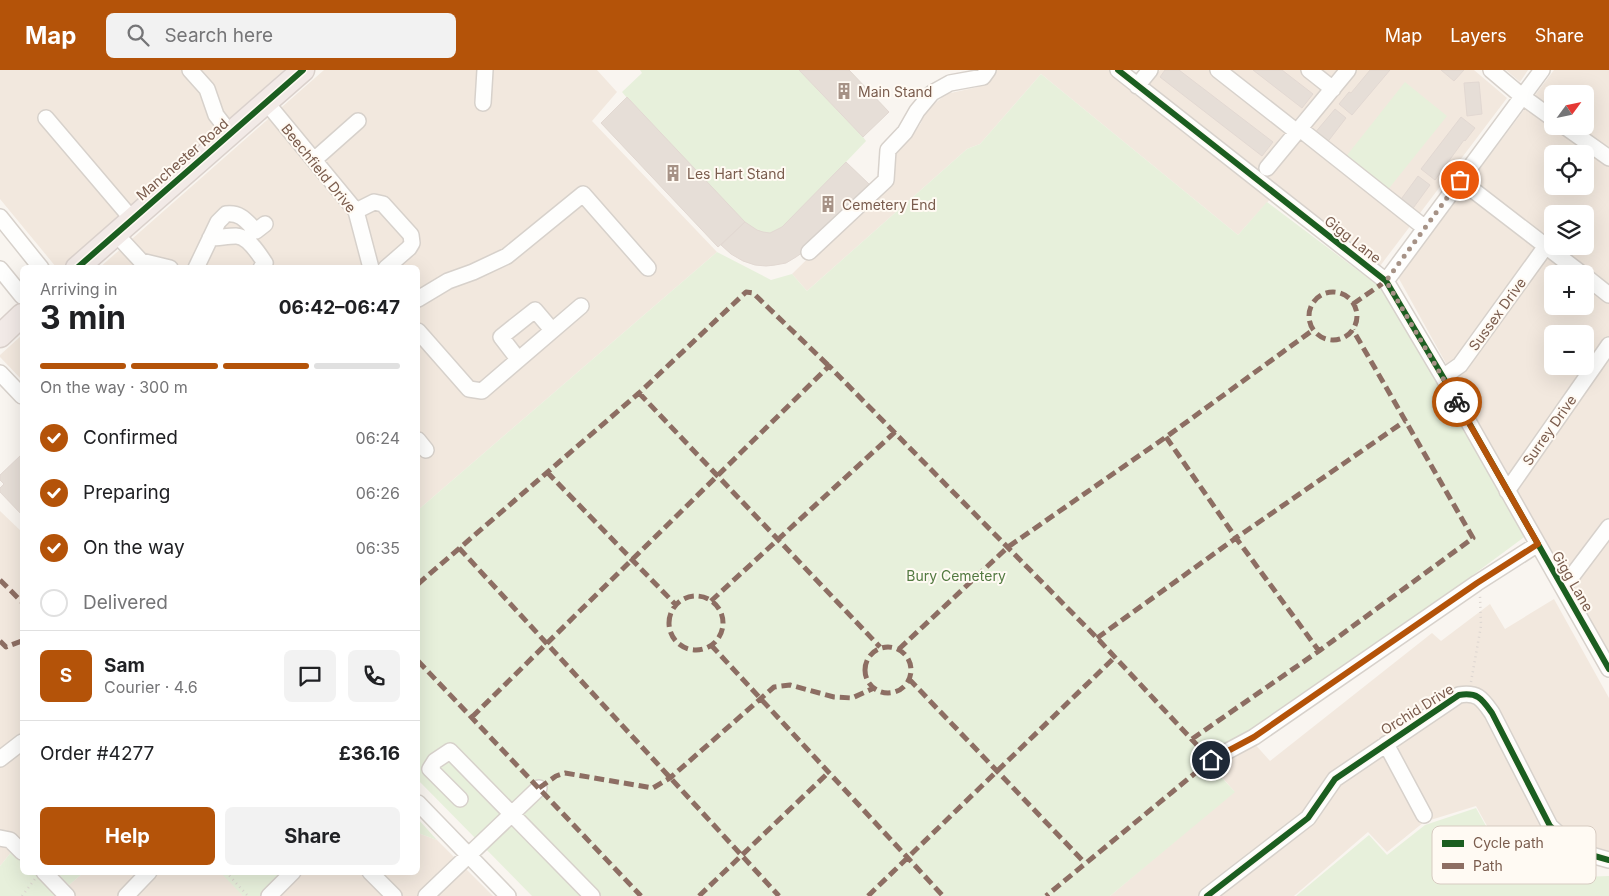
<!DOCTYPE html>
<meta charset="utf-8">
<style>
body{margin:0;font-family:Inter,sans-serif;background:#f2f2f2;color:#202124;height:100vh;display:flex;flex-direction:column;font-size:19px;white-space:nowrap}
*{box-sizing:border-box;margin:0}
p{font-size:16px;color:#757577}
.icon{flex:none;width:28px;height:28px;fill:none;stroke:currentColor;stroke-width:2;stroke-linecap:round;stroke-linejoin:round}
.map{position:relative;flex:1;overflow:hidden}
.details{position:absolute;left:20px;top:195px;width:400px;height:610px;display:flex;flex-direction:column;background:#fff;border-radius:8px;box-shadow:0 5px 20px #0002}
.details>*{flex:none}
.needle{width:32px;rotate:57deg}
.tools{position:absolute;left:1544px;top:15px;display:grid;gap:10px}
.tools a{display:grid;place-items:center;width:50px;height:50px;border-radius:8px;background:#fff;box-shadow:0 5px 20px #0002;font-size:25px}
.pin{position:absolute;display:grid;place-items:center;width:42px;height:42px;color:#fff;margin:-21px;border:2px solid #fff;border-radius:50%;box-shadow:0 1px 5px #0007}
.courier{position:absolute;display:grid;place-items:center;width:50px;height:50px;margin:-25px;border:4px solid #b45309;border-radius:50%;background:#fff;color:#222;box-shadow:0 1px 6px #0007}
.headline em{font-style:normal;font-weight:700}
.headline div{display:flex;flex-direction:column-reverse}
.headline{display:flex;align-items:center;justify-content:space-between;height:85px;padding:0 20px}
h1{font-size:32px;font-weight:700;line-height:38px}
.bar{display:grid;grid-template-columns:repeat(4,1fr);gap:8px 5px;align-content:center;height:60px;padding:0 20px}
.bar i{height:6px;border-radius:4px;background:#e0e0e0}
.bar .selected{background:#b45309}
.bar p{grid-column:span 4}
.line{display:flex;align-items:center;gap:12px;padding:0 20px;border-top:1px solid #e0e0e0}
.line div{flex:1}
.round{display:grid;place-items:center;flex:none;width:52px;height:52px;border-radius:8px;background:#f2f2f2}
ol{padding:0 20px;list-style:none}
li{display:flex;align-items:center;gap:15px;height:55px}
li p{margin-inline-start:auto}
li .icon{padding:5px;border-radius:50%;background:#b45309;color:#fff;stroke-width:4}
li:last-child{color:#757577}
li i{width:28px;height:28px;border:2px solid #e0e0e0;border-radius:50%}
.action{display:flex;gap:10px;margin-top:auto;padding:10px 20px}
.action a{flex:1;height:58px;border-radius:8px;background:#b45309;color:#fff;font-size:20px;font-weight:700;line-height:58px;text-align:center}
.action a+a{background:#f2f2f2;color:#202124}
header{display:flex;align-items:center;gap:30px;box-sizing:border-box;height:70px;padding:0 25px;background:#b45309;color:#fff}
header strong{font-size:24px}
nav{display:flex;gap:28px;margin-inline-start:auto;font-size:18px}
.search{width:350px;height:45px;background:#f2f2f2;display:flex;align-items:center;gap:12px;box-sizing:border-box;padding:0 18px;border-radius:8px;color:#757577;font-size:19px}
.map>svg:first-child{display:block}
.residential{fill:#f2e8de;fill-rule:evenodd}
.green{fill:#e7f0db}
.building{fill:#e6ded7;stroke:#e2d8d2}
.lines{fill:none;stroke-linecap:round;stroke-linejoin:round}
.minor-casing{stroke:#d7d1cb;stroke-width:18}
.highway-casing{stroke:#dad1cc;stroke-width:25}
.path{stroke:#dcd5d0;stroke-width:2.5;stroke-dasharray:1 4;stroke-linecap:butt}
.minor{stroke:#fefefd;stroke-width:15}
.highway{stroke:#f2eae7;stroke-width:22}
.quiet{stroke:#8d6e63;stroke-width:5;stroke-dasharray:10 5;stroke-linecap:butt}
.cycleway-casing{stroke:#fffaf3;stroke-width:9}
.cycleway{stroke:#1b5e20;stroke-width:6}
.done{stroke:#a69286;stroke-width:5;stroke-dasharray:0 9}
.route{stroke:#b45309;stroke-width:6}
.labels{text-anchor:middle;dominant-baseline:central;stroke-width:4;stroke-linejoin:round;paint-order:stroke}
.poi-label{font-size:14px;fill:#7a5c4d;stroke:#fffaf3;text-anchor:start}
.street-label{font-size:14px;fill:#7a5c4d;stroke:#fffaf3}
.park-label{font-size:14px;fill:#537a41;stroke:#fffaf3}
.key{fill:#fffaf3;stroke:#d7cbc1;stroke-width:1}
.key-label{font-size:14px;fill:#7a5c4d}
</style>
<header>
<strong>Map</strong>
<div class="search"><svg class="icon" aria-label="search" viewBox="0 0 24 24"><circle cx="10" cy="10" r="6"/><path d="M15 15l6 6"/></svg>Search here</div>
<nav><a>Map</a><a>Layers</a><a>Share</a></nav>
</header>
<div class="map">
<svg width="1609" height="826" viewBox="0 0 1609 826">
<rect width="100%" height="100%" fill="#f9f5f0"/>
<!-- residential -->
<path class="residential" d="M0,0H284L61,198L56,197L0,129Z
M324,0H597L617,22L592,51L717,182L418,440V198H99Z
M993,0H1109L1139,25L1160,0H1474L1507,28L1377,200L1280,118L1238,165L1041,4L980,74L967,79L807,221L792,204L895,103L893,93L894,82L915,62L921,53L925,42L946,24L978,17L985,11Z
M1506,0H1528L1520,12Z
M1554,0H1609V587L1398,207ZM1552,24H1585V56H1552ZM1552,84H1585V116H1552ZM1552,144H1585V176H1552ZM1552,204H1585V236H1552ZM1552,264H1585V296H1552Z
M22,265V310L0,287V285Z
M0,441L22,462V771L13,780L0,796Z
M1554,529L1609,628V786L1552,805L1512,801L1476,736L1424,752L1387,782L1368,762L1294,826H1110L1234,721L1214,698L1253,672L1270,691L1432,563L1441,571L1490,534L1505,559Z
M418,763L437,770L493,826H67L69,815L83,803L418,802Z"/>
<!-- green -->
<path class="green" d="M640,0H849L889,42L863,67L866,71L846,92L870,115L806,180C775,204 749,200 721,175L718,177L601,53L627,28L622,22L642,3Z
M1041,4L1238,165L1267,132L1384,220L1527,465L1219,693L1214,699L1235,722L1110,826H532L418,710V440L717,182L771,210L792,204L807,221L967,79L980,74Z
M1405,12L1447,46L1386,122L1344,89Z
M1476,738L1511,801L1554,808L1609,806V826H1296L1369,765L1387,785L1425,755Z
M418,749L437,770L418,763Z
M13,780L22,790V802L35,803L57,826H0V796Z
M57,803H83L69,815Z
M221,803H287L264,826H243Z"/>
<!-- building -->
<path class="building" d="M799,0H849L889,42L863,67Z
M1165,0H1179L1273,72L1262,86L1160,7Z
M1253,0H1282L1313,24L1302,38Z
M1370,0H1390L1352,45L1339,34L1349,22L1351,23Z
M1441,0H1464L1454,11Z
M1479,12L1482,44L1467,46L1464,13Z
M627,27L745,152L718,177L601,53Z
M1335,39L1346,48L1326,74L1314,64Z
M1461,47L1475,58L1465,71L1464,70L1435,110L1421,99Z
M846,92L870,115L806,180L796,187L786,193L775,195L766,196L755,195L743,191L731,184L721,175L745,152L757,160L763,162L770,163L782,157Z
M1418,106L1430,115L1411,141L1399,132Z
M21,385L22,387V445L0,422V418L4,414L0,410V405Z"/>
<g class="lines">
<!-- minor casing -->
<g class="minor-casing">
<path id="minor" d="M190,0L207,19L216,45L230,63
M1118,0L1386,211L1443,307L1609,599
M1218,0L1297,62
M1309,0L1333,19
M1491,0L1523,27L1552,48
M1137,16L1150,0
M266,32L356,141L371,198
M483,33L485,0
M46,48L132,149
M1564,56L1609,88
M1300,59L1425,158
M314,90L358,51
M1267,98L1348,0
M1460,110L1582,204
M356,141L374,132L383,134L411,165L412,173L409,178L386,198
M0,147L41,198
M116,164L141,191L170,198
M210,168C219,168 227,166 236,166C248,166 259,184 265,193L261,198
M809,182L886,110L888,80L905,62L917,41L932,23L950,13L983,7L988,0
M196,198L218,152L226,144C241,142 247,152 256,161L265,154
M0,199L22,226
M1585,206L1609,225
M1386,211L1542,0
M418,229L448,211L473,202L507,186L583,124L648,198
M418,261L469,319L482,321L581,236
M518,289L501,267L535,240L552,260
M0,303L22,326
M1443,307L1460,295L1546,176
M418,370L426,380
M1507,421L1609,275
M1563,518L1609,457
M1386,674L1424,745
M0,689L22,672
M1211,690L1254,667L1477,513L1538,474
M460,729L430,699L435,691L450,681L592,826
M418,733L508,826
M0,768L10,770L22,782
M44,802L67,826
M370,802L394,826
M126,826L149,802
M269,826L293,802
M426,826L539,718
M1207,826L1308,748L1335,709L1459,625C1478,622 1482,629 1492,643L1550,756L1577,781L1609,790"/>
</g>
<!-- highway casing -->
<g class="highway-casing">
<path id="highway" d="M77,198L303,0
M0,266L22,245"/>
</g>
<!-- path -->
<path class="path" d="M1471,612L1481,556L1480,526
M226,802L248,826
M22,826L35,809"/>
<!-- minor -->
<use href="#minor" class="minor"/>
<!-- highway -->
<use href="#highway" class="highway"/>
<!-- quiet -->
<path class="quiet" d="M1309 246a24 24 0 1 1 48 0a24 24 0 1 1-48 0Z
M1353,234L1386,211
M639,323L880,577
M1166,367L1236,468L1319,581
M547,402L676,535
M459,478L779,826
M0,510L22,532
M418,514L639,323L746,222L753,223L829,296
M669 553a27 27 0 1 1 54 0a27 27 0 1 1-54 0Z
M711,531L895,362
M1097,568L1236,468L1405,351
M0,571L6,577L22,571
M711,575L943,826
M865 600a23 23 0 1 1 46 0a23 23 0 1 1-46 0Z
M899,579L1008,477L1166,367L1313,260
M418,591L641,826
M909,609L1085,793
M472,647L829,296L1097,568L1211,690L1046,826
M1192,669L1319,581L1473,468L1353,260
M539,718L556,706L565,703L653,718L670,708L774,617L790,615L834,627L852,628L874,618
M699,826L829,702
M868,826L1115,587"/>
<!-- cycleway casing -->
<g class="cycleway-casing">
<path id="cycleway" d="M1118,0L1386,211L1443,307L1609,599
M77,198L303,0
M1207,826L1308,748L1335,709L1459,625C1478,622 1482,629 1492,643L1550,756L1577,781L1609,790"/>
</g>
<!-- cycleway -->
<use href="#cycleway" class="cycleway"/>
</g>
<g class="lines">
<!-- done -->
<path class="done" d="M1457,332L1386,211L1460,110"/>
<!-- route -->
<path class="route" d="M1211,690L1254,667L1477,513L1538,474L1457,332"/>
</g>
<!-- icons -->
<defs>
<g id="building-bare" transform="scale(1.35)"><path d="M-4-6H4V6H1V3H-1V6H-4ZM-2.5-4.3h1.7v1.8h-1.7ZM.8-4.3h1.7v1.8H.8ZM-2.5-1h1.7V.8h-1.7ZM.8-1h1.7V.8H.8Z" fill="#a69286" stroke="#fffaf3" stroke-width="2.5" paint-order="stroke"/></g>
</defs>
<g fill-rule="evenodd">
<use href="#building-bare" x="844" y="21"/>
<use href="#building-bare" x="673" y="103"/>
<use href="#building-bare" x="828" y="134"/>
</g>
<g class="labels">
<!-- poi labels -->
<g class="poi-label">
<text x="858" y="21">Main Stand</text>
<text x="687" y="103">Les Hart Stand</text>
<text x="842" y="134">Cemetery End</text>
</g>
<!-- street labels -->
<g class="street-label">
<text transform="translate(182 89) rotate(-41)">Manchester Road</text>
<text transform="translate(319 98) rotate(51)">Beechfield Drive</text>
<text transform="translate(1353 169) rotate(38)">Gigg Lane</text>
<text transform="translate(1497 244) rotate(-54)">Sussex Drive</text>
<text transform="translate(1549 360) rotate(-55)">Surrey Drive</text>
<text transform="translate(1573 511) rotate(60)">Gigg Lane</text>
<text transform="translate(1417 639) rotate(-32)">Orchid Drive</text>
</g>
<!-- park labels -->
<g class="park-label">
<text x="956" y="505">Bury Cemetery</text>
</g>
</g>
<!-- legend -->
<rect x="1432" y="756" width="164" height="58" rx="8" class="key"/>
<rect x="1442" y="770" width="22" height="7" fill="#1b5e20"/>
<rect x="1442" y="793" width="22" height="6" fill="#8d6e63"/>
<g class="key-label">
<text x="1473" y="778">Cycle path</text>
<text x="1473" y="801">Path</text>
</g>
</svg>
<div class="tools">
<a><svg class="needle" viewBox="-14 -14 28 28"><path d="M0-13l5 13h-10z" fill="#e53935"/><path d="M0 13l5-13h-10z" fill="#757577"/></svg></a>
<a><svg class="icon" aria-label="locate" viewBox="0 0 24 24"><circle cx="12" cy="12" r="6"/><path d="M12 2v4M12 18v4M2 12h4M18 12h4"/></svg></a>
<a><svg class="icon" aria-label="layers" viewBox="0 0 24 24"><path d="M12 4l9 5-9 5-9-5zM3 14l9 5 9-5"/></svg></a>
<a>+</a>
<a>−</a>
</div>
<div class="pin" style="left:1460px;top:110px;background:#ea580c"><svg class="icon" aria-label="bag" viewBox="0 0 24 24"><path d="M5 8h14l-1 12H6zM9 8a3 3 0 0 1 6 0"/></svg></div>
<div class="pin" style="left:1211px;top:690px;background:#1f2937"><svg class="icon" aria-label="home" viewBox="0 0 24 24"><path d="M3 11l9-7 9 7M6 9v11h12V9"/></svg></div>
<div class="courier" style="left:1457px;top:332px"><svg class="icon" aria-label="bike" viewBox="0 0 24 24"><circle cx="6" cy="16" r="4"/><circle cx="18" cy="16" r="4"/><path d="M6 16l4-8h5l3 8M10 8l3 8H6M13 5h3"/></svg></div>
<section class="details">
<div class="headline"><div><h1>3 min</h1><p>Arriving in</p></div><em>06:42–06:47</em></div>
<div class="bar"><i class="selected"></i><i class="selected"></i><i class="selected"></i><i></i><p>On the way · 300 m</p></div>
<ol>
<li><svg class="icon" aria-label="check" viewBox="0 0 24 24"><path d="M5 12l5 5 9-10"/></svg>Confirmed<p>06:24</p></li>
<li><svg class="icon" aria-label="check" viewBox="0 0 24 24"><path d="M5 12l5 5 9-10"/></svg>Preparing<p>06:26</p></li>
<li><svg class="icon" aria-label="check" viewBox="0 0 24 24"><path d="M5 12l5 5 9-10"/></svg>On the way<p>06:35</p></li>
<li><i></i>Delivered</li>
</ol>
<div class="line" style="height:90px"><b class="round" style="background:#b45309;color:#fff">S</b><div><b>Sam</b><p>Courier · 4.6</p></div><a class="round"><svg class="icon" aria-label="chat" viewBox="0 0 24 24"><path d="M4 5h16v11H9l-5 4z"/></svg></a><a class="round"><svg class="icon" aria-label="phone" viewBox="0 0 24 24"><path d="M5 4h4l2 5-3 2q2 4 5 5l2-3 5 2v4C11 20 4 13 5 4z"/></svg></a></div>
<div class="line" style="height:65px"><div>Order #4277</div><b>£36.16</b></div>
<div class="action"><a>Help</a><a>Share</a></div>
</section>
</div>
